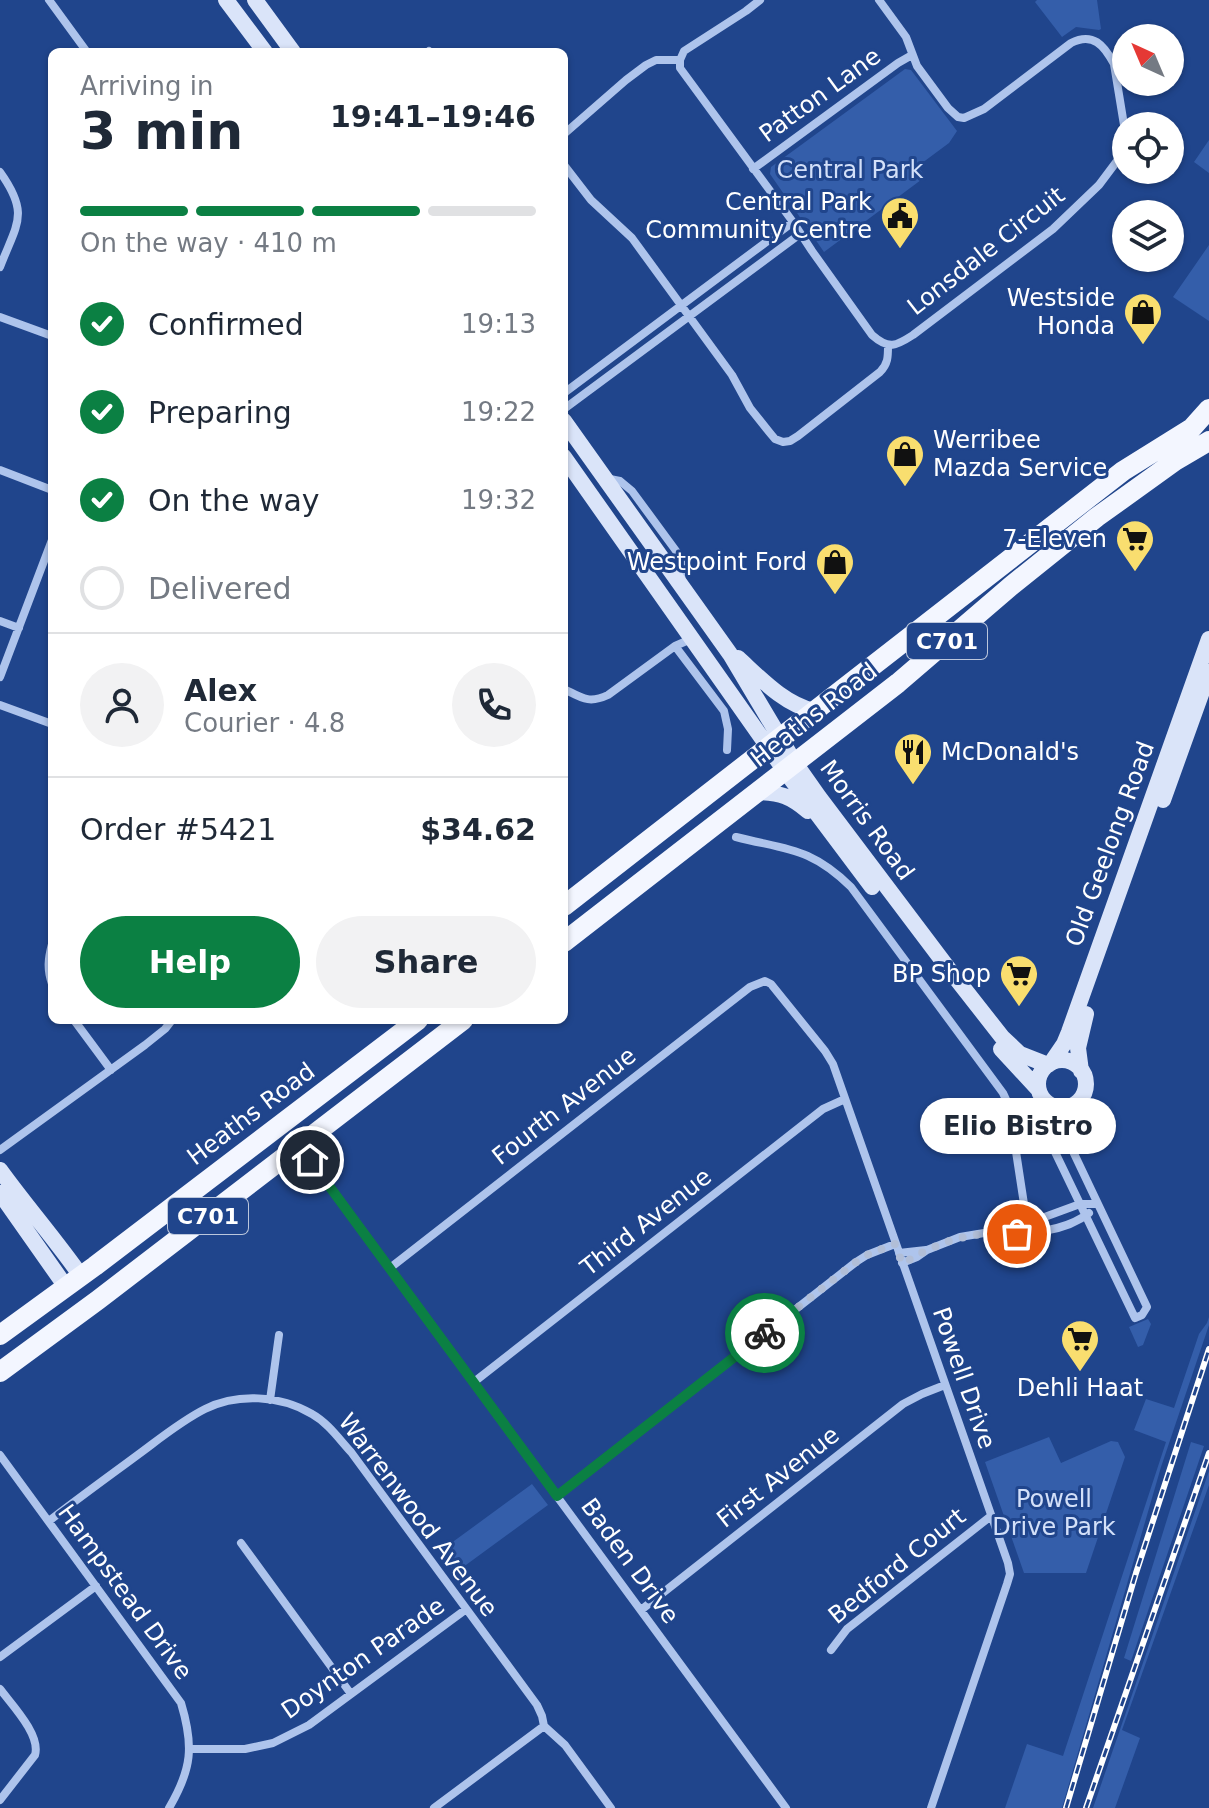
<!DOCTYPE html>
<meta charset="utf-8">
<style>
body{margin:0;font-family:"DejaVu Sans",sans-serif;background:#f2f2f3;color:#1f2937;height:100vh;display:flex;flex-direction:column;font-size:30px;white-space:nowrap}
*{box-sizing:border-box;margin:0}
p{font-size:26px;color:#747a83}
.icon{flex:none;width:44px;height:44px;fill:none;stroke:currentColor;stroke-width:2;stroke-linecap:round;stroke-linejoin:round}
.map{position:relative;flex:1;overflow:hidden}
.details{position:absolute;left:48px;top:48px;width:520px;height:976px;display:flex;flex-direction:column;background:#fff;border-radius:12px;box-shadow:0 2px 6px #0004}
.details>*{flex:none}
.needle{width:52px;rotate:316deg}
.controls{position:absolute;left:1112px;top:24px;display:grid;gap:16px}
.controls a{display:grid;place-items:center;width:72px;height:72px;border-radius:50%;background:#fff;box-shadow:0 2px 6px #0004;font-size:40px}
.pin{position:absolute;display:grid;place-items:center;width:68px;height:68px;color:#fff;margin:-34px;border:4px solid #fff;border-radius:50%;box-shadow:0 2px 8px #0007}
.courier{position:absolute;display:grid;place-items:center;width:80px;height:80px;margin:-40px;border:6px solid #0b8043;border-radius:50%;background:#fff;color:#222;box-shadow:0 2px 10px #0007}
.bubble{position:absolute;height:56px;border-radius:28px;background:#fff;box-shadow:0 2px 6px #0004;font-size:26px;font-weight:700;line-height:56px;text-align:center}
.summary em{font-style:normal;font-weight:700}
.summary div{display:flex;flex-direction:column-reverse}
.summary{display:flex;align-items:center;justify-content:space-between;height:136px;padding:0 32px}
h1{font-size:52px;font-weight:700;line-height:60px}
.bar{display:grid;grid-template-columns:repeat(4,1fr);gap:12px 8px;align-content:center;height:96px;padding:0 32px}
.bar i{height:10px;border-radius:6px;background:#e0e1e3}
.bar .current{background:#0b8043}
.bar p{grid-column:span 4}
.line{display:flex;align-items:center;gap:20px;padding:0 32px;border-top:2px solid #e0e1e3}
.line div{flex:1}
.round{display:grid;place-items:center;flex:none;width:84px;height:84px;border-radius:42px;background:#f2f2f3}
ol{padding:0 32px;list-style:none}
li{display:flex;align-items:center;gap:24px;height:88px}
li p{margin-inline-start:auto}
li .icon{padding:8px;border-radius:50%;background:#0b8043;color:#fff;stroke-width:4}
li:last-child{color:#747a83}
li i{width:44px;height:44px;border:4px solid #e0e1e3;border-radius:50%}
.primary-button{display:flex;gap:16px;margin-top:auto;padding:16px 32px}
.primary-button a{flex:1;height:92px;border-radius:48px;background:#0b8043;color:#fff;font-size:32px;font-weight:700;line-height:92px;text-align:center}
.primary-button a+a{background:#f2f2f3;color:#1f2937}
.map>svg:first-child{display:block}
.green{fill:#345eaa}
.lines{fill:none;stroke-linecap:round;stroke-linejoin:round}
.street{stroke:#aec4ec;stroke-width:8}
.secondary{stroke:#dae4f9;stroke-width:16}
.primary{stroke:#f3f6ff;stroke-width:20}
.rail-casing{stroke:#fff;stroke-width:6}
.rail{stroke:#20458c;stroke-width:3;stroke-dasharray:9;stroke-linecap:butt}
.done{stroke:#b1bed7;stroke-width:8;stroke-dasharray:0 14.4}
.route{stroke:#0b8043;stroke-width:10}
.labels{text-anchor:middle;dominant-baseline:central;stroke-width:6;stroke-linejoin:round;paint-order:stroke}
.shield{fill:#20458c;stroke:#bcc7dc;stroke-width:2}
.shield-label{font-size:22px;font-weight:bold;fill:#fff}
.street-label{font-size:24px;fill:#fff;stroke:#20458c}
.park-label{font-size:24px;fill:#d3e0f9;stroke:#20458c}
.poi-label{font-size:24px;fill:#fff;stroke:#20458c;text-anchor:end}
</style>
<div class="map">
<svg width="1209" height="1808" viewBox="0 0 1209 1808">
<rect width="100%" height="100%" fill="#20458c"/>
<!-- green -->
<path class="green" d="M1037,0H1097L1101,29L1099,30L1076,27L1062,37L1035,2Z
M905,69L911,70L957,131L949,143L918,166L925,177L824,252L770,174L771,167Z
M1209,140V173L1194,162Z
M1209,245V321L1173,297Z
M1209,1317V1325L1161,1467L1062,1808H1005L1027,1744L1063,1756L1166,1442L1134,1430L1146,1399L1174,1408L1199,1334L1207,1323Z
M1148,1319L1151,1324L1143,1345L1138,1347L1129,1327Z
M1049,1437L1061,1463L1111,1441L1118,1442L1125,1457L1086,1573H1024L985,1462Z
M1191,1442L1204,1446L1131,1661L1124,1658Z
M1209,1471V1485L1122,1730L1140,1738L1115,1808H1093Z
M532,1484L548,1505L455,1573L439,1552Z"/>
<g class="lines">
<!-- street -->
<path class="street" d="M49,0L87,52
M760,0L746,11L684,51L680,60V68L793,222L812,251L872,335C889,350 896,346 913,335L1053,229L1099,185L1120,157L1125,140L1124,125L1114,64C1104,45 1093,32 1071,43L984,109L964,118L958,117L948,108L917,66L906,37L879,0
M428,52L429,51
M564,134L626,80L646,65L656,60H680
M564,165L591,200L632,238L732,375L750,408L770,433L775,439L783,442L790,441L798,436L880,372C888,364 888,357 888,346
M753,169L898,63L912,55
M0,172C30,214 17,223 0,267
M0,317L52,336
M564,393L793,222
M564,409L800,234
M0,470L52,490
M605,478L620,481L632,491L682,559L685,570L679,581
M0,621L19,628
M675,646L724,711L728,729L727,750
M0,677L52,540
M564,689C582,698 589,704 608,695L675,646L691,639
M0,705L52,724
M736,837C787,850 810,847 851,887L1003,1093L1009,1106L1026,1217L1042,1231
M52,944C48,959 47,969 52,984
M74,1020L111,1070
M1040,1095L1042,1117L1055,1152L1135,1318L1142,1315L1147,1307L1069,1143C1063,1126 1062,1122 1071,1106
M301,1148L786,1808
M0,1150L145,1045L165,1029L172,1020
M999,1233C1029,1234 1065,1232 1089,1213
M899,1253L926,1250
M902,1263L917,1257L927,1250L960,1237L990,1232L1031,1222L1080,1204H1097
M390,1268L750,987L765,981L771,984L825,1051L833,1064L1008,1563L1010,1574L1007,1584L931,1808
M474,1382L823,1109L845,1099
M270,1400L279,1335
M0,1455L181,1703C194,1746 192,1769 169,1808
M557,1496L856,1262L867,1255L895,1244
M49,1521C80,1497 112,1474 143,1451C163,1436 183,1420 205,1409C237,1393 280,1395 312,1414C328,1423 339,1439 351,1452L537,1705L542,1716L544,1726L565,1745L611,1808
M241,1543L351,1694
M641,1610L903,1404L922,1394L945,1385
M831,1650L847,1629L991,1516
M0,1657L96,1586
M0,1689C12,1705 41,1735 35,1755L0,1800
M190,1749H245L273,1743L309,1725L465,1610
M434,1808L544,1726"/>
<!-- secondary -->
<path class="secondary" d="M226,0L265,52
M255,0L293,52
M564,421L730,654L795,763L819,797L951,972L1002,1037L1020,1054L1048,1065
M564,457L785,771L872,887
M738,658C761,679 784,704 814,711
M758,792C781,793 790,796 808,811
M1163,800L1209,672
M1001,1049L1038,1089
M1038 1084a24 24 0 1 1 48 0a24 24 0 1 1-48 0Z
M1051,1063L1064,1044L1069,1032L1209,639
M1081,1071L1078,1048L1086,1014
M0,1170C26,1206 55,1239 81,1276
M0,1193L66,1287"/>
<!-- primary -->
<path class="primary" d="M564,906L1123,471L1192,428L1209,409
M564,942L898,683L1011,586L1097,517L1175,461L1209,441
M0,1335L95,1266L418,1020
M0,1372L98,1300L463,1020"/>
<!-- rail casing -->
<g class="rail-casing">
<path id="rail" d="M1066,1808L1136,1573L1209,1349
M1086,1808L1209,1453"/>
</g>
<!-- rail -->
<use href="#rail" class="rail"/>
</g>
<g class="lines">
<!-- done -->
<path class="done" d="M765,1333L856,1262L867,1255L895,1244L902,1263C912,1259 920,1253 930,1249C959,1235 985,1232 1017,1234"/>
<!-- route -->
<path class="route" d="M310,1160L557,1496L765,1333"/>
</g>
<!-- icons -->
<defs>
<g id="civic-pin" transform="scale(2)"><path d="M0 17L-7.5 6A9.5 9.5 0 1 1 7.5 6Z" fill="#f9de6f" stroke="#20458c"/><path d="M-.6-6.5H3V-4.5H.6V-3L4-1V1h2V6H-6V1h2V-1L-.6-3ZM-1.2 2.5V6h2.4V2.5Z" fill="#111"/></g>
<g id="shop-pin" transform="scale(2)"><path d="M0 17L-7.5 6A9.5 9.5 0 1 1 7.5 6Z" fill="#f9de6f" stroke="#20458c"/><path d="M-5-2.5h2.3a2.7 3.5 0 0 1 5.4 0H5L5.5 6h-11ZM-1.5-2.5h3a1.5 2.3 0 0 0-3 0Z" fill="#111"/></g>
<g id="supermarket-pin" transform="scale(2)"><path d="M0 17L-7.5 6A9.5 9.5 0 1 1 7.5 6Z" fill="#f9de6f" stroke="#20458c"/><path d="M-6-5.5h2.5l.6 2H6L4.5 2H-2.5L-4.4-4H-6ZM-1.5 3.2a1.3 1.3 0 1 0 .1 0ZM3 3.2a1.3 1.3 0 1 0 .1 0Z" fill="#111"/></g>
<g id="restaurant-pin" transform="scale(2)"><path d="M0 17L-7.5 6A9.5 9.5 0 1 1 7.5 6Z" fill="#f9de6f" stroke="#20458c"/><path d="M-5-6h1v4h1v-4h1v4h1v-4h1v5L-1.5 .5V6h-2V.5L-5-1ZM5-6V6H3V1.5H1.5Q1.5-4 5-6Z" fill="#111"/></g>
</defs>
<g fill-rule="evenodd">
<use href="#civic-pin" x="900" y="216"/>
<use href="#shop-pin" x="1143" y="312"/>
<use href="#shop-pin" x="905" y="454"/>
<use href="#supermarket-pin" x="1135" y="539"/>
<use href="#shop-pin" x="835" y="562"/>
<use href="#restaurant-pin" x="913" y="752"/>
<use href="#supermarket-pin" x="1019" y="974"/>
<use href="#supermarket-pin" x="1080" y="1339"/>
</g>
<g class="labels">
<!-- shield labels -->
<g class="shield">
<rect x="907" y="623" width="80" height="36" rx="6"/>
<rect x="168" y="1198" width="80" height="36" rx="6"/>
</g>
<g class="shield-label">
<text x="947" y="641">C701</text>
<text x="208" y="1216">C701</text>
</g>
<!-- street labels -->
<g class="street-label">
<text transform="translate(820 95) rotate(-36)">Patton Lane</text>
<text transform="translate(986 251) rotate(-38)">Lonsdale Circuit</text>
<text transform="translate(814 715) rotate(-38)">Heaths Road</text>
<text transform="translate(867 820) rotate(54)">Morris Road</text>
<text transform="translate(1110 844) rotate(-70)">Old Geelong Road</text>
<text transform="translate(564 1106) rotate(-38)">Fourth Avenue</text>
<text transform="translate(251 1114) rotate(-37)">Heaths Road</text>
<text transform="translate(646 1222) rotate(-38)">Third Avenue</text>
<text transform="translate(964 1378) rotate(71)">Powell Drive</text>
<text transform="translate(778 1477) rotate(-38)">First Avenue</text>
<text transform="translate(418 1515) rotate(53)">Warrenwood Avenue</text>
<text transform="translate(630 1561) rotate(54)">Baden Drive</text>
<text transform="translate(897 1566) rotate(-39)">Bedford Court</text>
<text transform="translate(125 1592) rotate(54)">Hampstead Drive</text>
<text transform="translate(363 1658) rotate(-35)">Doynton Parade</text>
</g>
<!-- park labels -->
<g class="park-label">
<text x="850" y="170">Central Park</text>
<text x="1054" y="1499">Powell<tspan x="1054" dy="28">Drive Park</tspan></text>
</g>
<!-- poi labels -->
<g class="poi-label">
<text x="872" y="202">Central Park<tspan x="872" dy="28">Community Centre</tspan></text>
<text x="1115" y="298">Westside<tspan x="1115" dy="28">Honda</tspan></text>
<text x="933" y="440" text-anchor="start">Werribee<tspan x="933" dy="28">Mazda Service</tspan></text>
<text x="1107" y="539">7-Eleven</text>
<text x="807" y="562">Westpoint Ford</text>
<text x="941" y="752" text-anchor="start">McDonald's</text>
<text x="991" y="974">BP Shop</text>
<text x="1080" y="1388" text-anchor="middle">Dehli Haat</text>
</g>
</g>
</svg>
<div class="controls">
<a><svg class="needle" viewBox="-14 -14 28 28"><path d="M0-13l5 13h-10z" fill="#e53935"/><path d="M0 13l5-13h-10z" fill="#747a83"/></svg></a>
<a><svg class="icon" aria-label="locate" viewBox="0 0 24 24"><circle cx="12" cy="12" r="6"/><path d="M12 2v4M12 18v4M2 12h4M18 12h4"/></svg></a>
<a><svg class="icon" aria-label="layers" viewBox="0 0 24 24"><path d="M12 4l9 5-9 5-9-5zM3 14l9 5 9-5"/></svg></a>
</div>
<div class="pin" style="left:1017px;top:1234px;background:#ea580c"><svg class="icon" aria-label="bag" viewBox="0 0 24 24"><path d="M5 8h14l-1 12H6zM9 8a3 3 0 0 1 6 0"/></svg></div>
<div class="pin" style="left:310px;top:1160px;background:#1f2937"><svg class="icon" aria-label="home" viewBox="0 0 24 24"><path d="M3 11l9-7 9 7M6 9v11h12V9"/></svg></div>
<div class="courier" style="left:765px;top:1333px"><svg class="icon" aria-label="bike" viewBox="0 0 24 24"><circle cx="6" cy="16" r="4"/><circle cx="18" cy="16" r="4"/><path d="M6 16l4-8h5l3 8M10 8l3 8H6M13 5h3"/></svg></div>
<div class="bubble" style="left:920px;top:1098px;width:196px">Elio Bistro</div>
<section class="details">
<div class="summary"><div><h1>3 min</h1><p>Arriving in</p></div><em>19:41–19:46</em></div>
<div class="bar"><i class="current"></i><i class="current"></i><i class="current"></i><i></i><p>On the way · 410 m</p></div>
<ol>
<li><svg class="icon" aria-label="check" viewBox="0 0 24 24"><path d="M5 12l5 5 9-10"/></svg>Confirmed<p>19:13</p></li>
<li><svg class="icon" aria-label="check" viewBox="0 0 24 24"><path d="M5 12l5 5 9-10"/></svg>Preparing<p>19:22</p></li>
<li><svg class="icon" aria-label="check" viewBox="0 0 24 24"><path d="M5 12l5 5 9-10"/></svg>On the way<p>19:32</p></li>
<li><i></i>Delivered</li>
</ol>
<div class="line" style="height:144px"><a class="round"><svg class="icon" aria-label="person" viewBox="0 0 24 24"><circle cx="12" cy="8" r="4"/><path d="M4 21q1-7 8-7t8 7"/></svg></a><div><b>Alex</b><p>Courier · 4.8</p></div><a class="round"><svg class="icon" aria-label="phone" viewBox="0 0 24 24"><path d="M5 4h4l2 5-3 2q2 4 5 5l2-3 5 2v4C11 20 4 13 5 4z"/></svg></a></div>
<div class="line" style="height:104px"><div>Order #5421</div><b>$34.62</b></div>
<div class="primary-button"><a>Help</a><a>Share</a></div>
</section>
</div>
